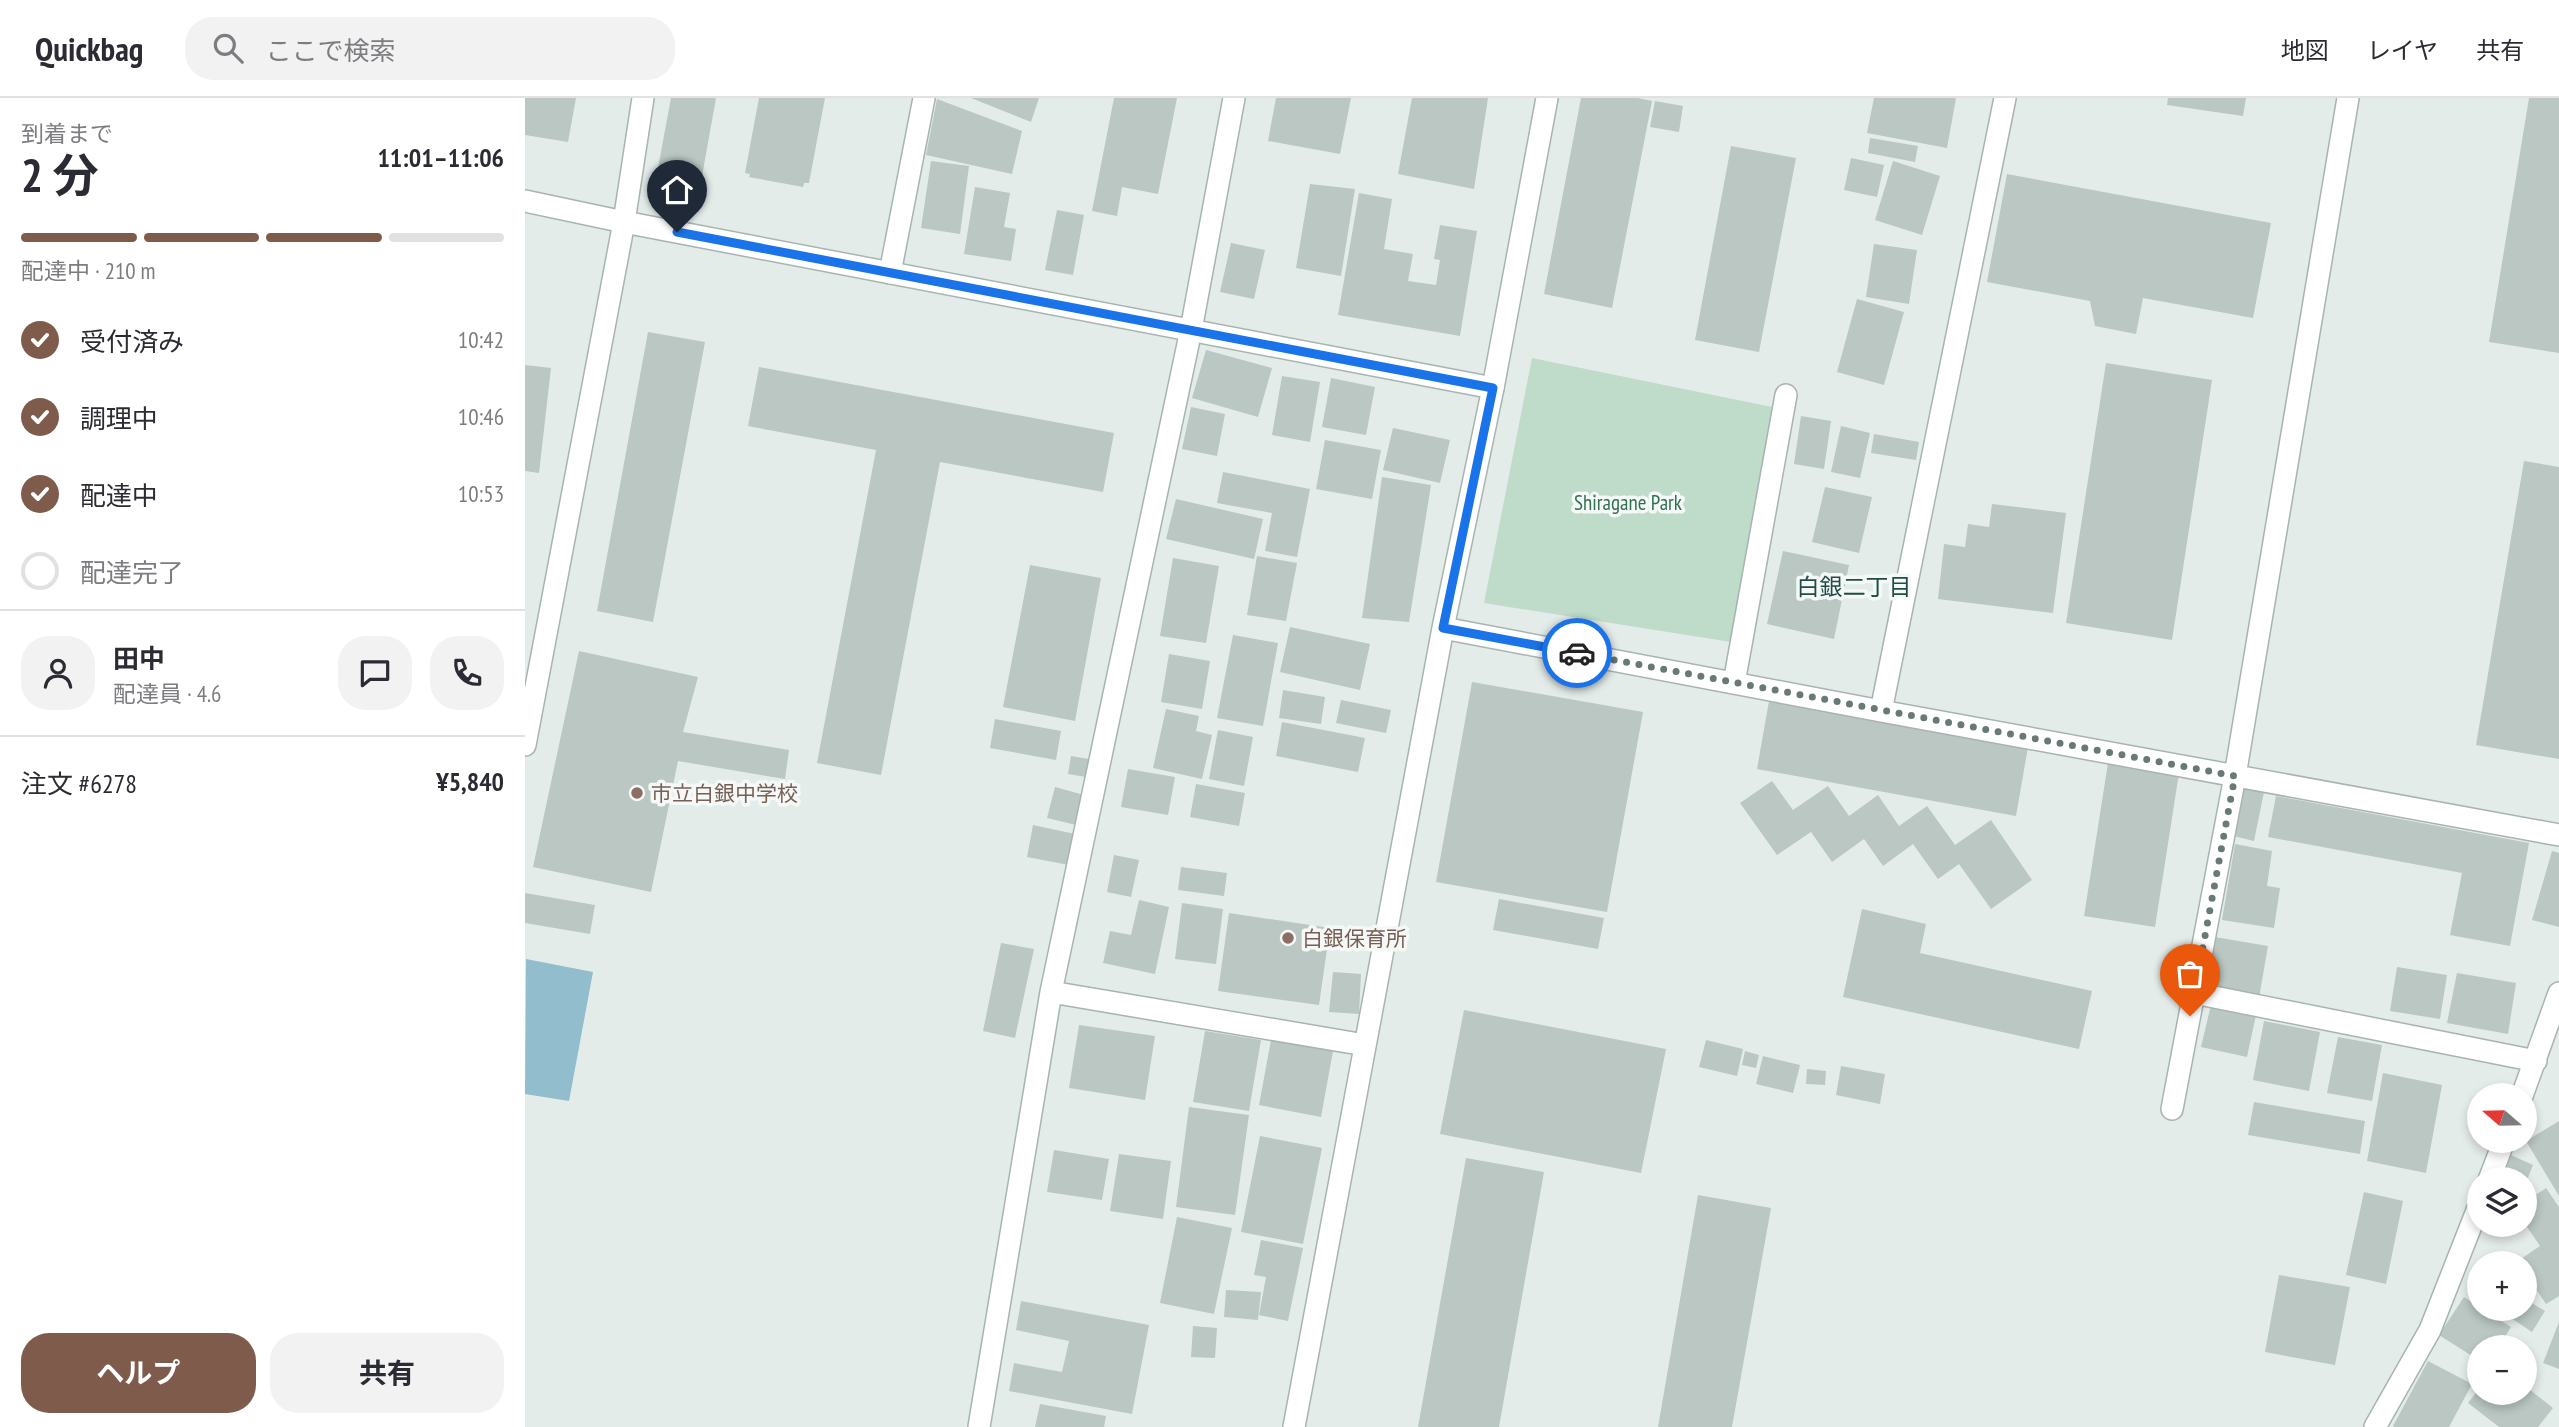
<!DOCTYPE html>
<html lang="ja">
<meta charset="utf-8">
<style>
body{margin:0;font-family:"PT Sans Narrow","Noto Sans JP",sans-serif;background:#f2f2f3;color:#2b2b33;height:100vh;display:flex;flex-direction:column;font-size:26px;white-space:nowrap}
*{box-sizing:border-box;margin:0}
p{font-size:23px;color:#7c7c81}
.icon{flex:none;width:38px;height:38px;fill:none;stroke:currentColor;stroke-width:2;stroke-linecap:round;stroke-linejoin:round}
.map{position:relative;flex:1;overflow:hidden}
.details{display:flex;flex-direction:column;background:#fff;width:525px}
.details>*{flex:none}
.needle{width:46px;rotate:290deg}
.fabs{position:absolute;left:1942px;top:985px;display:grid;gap:14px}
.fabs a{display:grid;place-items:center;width:70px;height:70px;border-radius:50%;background:#fff;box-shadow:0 4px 10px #0003;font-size:35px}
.pin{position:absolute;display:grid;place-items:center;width:60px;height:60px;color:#fff;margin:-72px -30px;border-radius:50% 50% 50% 0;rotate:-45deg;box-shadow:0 0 7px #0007}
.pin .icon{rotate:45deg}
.courier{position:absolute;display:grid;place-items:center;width:70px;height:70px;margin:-35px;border:5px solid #1a73e8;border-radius:50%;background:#fff;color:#222;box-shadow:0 2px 9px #0007}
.overview em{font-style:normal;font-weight:700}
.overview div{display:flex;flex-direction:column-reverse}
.overview{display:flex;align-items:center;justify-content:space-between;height:119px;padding:0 21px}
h1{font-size:46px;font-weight:700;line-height:52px}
.bar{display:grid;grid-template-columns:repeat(4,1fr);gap:10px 7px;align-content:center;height:84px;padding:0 21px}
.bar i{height:9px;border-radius:5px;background:#e1e1e2}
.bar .selected{background:#7f5b4b}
.bar p{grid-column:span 4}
.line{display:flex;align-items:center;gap:18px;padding:0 21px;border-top:2px solid #e1e1e2}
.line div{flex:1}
.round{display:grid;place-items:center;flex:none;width:74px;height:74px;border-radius:28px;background:#f2f2f3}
ol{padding:0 21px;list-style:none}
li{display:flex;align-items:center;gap:21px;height:77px}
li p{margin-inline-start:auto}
li .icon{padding:7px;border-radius:50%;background:#7f5b4b;color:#fff;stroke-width:4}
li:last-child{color:#7c7c81}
li i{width:38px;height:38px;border:4px solid #e1e1e2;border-radius:50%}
.cta{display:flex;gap:14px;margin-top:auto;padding:14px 21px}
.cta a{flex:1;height:80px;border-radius:28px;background:#7f5b4b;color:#fff;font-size:28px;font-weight:700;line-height:80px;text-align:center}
.cta a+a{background:#f2f2f3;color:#2b2b33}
header{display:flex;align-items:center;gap:42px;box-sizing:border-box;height:98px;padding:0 35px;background:#fff;border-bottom:2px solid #e1e1e2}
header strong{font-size:33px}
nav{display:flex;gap:38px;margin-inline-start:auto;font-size:24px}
.search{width:490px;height:63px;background:#f2f2f3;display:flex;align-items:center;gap:18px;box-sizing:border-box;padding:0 24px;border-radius:28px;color:#7c7c81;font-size:26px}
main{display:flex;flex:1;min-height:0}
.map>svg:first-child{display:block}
.green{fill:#bfdbca}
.water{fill:#91bdcc}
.building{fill:#bac7c3}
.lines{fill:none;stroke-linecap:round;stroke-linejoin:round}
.minor-casing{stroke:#a7b4b1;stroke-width:24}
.tertiary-casing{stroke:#a7b4b1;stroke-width:24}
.minor{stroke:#fff;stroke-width:21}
.tertiary{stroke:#fff;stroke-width:21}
.done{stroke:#687a77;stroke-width:7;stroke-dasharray:0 12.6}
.route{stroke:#1a73e8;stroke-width:9}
.education-dot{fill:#8d6e63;stroke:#f4f9f7;stroke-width:2.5}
.labels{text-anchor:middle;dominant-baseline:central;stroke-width:7;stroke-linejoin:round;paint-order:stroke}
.park-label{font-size:21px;fill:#337051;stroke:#f4f9f7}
.education-label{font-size:21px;fill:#785e54;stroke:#f4f9f7;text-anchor:start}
.neighbourhood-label{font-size:23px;fill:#224d47;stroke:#f4f9f7}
</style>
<header>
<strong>Quickbag</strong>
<div class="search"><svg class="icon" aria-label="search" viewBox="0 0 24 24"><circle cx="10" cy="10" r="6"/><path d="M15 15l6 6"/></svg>ここで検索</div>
<nav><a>地図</a><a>レイヤ</a><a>共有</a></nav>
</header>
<main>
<section class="details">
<div class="overview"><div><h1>2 分</h1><p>到着まで</p></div><em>11:01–11:06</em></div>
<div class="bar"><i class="selected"></i><i class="selected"></i><i class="selected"></i><i></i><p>配達中 · 210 m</p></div>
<ol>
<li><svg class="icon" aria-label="check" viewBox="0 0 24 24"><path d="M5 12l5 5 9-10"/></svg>受付済み<p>10:42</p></li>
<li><svg class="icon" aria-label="check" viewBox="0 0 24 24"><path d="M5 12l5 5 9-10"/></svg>調理中<p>10:46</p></li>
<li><svg class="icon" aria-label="check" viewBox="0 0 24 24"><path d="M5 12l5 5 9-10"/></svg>配達中<p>10:53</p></li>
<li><i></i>配達完了</li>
</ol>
<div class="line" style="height:126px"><a class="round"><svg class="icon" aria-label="person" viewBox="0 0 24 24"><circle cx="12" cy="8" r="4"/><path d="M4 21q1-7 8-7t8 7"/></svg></a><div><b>田中</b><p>配達員 · 4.6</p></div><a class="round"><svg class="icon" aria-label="chat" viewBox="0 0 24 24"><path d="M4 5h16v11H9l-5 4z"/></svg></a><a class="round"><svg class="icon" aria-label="phone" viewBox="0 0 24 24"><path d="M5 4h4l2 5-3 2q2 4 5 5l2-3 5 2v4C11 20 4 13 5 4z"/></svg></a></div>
<div class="line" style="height:91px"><div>注文 #6278</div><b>¥5,840</b></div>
<div class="cta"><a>ヘルプ</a><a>共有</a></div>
</section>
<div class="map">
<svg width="2034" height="1329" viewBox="0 0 2034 1329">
<rect width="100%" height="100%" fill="#e4ecea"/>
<!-- green -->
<path class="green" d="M1007,260L1252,310L1206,544L959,505Z"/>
<!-- water -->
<path class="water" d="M1,861L68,874L44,1003L0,996Z"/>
<!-- building -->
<path class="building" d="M0,0H51L43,44L0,37Z
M146,0H191L174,95L130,86Z
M234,0H300L284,85H279L278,89L224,79L225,76L220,75Z
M446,0H514L506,24Z
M589,0H652L633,96L597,89L592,118L567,113Z
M751,0H826L815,56L743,43Z
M887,0H963L949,91L873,76Z
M1056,0H1113L1127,3L1087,210L1019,196Z
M1349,0H1431L1422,50L1342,35Z
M1643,0H1721L1718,18L1642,7Z
M2004,0H2034V255L1964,244Z
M412,1L497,33L487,76L401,57Z
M1130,3L1158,8L1154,34L1125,29Z
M1345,40L1393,48L1390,64L1343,55Z
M1206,48L1271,60L1234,254L1170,242Z
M1326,60L1359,67L1352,99L1319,92Z
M406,63L444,68L435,136L396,130Z
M1368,63L1415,78L1397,137L1350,122Z
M1482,76L1746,125L1728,220L1618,200L1611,236L1570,228L1565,203L1462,184Z
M785,86L830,91L816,178L771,170Z
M450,89L485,95L479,129L491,131L486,163L439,156Z
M834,95L867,101L859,151L888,156L883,183L911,187L915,162L909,161L915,127L952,133L935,238L813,217Z
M532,112L559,117L548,177L520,172Z
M706,145L740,152L729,201L695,194Z
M1349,146L1392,152L1384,206L1341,199Z
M1332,201L1379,214L1359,287L1312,274Z
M123,234L180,244L128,524L72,513Z
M681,252L747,270L733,319L667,300Z
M1581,265L1687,282L1647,542L1541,525Z
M0,267L26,270L14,375L0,373Z
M234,269L589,335L578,394L415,364L356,677L292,665L351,352L223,328Z
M757,278L795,284L785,344L747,337Z
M806,280L850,289L841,337L797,329Z
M666,309L700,316L692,358L657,351Z
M1276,318L1306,323L1299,371L1269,366Z
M1316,328L1345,335L1335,380L1306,374Z
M868,330L925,342L915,385L858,372Z
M1349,336L1394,344L1391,362L1346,355Z
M800,342L856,352L847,401L791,391Z
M1999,363L2034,369V661L1951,647Z
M698,374L785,391L772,459L740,453L747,415L692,405Z
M857,379L906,387L884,524L837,520Z
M1300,389L1347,399L1334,455L1287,444Z
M651,401L738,421L729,461L641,441Z
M1467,406L1541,415L1528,515L1413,501L1419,446L1440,449L1443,426L1464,429Z
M1258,453L1324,467L1309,541L1242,526Z
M732,458L772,465L761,523L722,517Z
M648,460L694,468L681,545L635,538Z
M505,467L576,480L550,623L478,609Z
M765,529L845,546L835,592L755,574Z
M708,537L753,545L738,628L692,620Z
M54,553L173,579L158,634L264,652L260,681L153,663L126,794L8,769Z
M644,556L685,563L677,611L636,604Z
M947,584L1118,614L1082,814L911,784Z
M758,592L800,599L796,626L754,620Z
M816,602L866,612L861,635L811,625Z
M1244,603L1503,649L1491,718L1232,671Z
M641,611L674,618L671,633L687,637L677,681L628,670Z
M470,621L536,633L531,662L465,650Z
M757,624L840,640L833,674L751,658Z
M693,632L728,639L719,688L684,681Z
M546,658L564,661L561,679L543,676Z
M1583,665L1654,675L1630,829L1559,818Z
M603,671L650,679L643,717L596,709Z
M1247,683L1268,712L1303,688L1324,718L1353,697L1374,728L1402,708L1430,747L1466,722L1507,782L1466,811L1434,766L1413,781L1388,746L1358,768L1339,741L1307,764L1286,734L1252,757L1215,705Z
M671,686L720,695L714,728L665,719Z
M1714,688L1739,694L1729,743L1704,737Z
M530,689L559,697L551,727L522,720Z
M1751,698L2004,745L1985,848L1925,837L1937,775L1743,739Z
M508,727L550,736L544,767L502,759Z
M1710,746L1747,753L1742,788L1755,790L1749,830L1697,822Z
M2027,753L2034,755V829L2007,822Z
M589,757L614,762L606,799L582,794Z
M656,769L702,775L699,798L653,792Z
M0,795L70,807L65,836L0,825Z
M974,801L1079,820L1073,851L968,832Z
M614,802L644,809L630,876L578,865L585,833L606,837Z
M657,805L698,811L691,866L650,861Z
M1337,811L1401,826L1395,855L1567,893L1554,951L1318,899Z
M704,815L805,830L794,907L693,893Z
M1690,839L1743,848L1734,900L1681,891Z
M476,845L509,851L490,940L458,933Z
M1872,869L1922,877L1915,921L1865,913Z
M808,874L836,876L834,916L804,914Z
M1932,875L1991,885L1983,936L1922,925Z
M1686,907L1731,917L1722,959L1676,949Z
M939,912L1141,951L1116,1075L915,1036Z
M1739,923L1795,934L1784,993L1728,982Z
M554,927L630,938L620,1002L544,990Z
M680,933L736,942L724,1013L668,1004Z
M1813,939L1857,947L1847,1003L1802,995Z
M746,942L808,953L796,1019L734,1007Z
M1181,942L1218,951L1212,978L1174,969Z
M1220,953L1234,957L1231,970L1217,967Z
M1238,958L1275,967L1268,995L1231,986Z
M1316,968L1360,976L1355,1006L1311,997Z
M1282,971L1301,973L1300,987L1281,986Z
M1858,975L1917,987L1901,1075L1842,1063Z
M1729,1004L1840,1023L1835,1056L1723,1037Z
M664,1009L724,1017L710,1117L651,1109Z
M2034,1023V1098L2001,1043Z
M735,1038L797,1050L778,1146L716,1134Z
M529,1052L584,1061L577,1102L522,1094Z
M594,1056L646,1063L638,1121L585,1113Z
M1986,1057L2008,1067L2002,1082H1976Z
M941,1060L1019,1074L974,1329H893Z
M2021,1090L2034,1109V1198L2021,1206L2000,1175V1166L1993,1163L2015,1148L2000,1126V1104Z
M1839,1094L1878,1103L1861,1186L1821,1177Z
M1173,1097L1246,1110L1207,1329H1133Z
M652,1119L707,1130L689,1216L635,1205Z
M736,1142L778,1150L763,1223L734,1217L741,1179L729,1177Z
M1754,1177L1825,1189L1810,1267L1740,1254Z
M701,1192L736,1194L733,1222L699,1219Z
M1939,1199L1986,1229L1973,1250H1955V1263L1914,1237Z
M2000,1201L2020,1213L2007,1234L1980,1216L1983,1211H2000Z
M496,1203L624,1227L607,1316L484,1293L489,1265L537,1274L544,1243L491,1232Z
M2034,1224V1271L2018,1265Z
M668,1228L692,1230L690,1260L666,1259Z
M1903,1263L1947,1286L1924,1329H1869L1868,1328Z
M2000,1288L2028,1310L2013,1329H1974L1943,1305L1955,1290V1295H2000Z
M515,1306L581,1318L579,1329H510Z"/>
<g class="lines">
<!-- minor casing -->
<g class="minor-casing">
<path id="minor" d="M365,175L399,0
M918,530L1356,613L2034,737
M1209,585L1261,297
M1356,613L1480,0
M0,647L99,124L118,0
M526,894L840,947
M1669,895L2011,963
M1997,998L2034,895
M1647,1011L1710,678L1823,0
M1964,1082L1979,1043
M454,1329L526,894L666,232L709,0
M769,1329L918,530L968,290L1022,0
M1850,1329L1905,1232L1955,1105"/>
</g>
<!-- tertiary casing -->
<g class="tertiary-casing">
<path id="tertiary" d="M0,103L99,124L968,290"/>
</g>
<!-- minor -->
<use href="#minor" class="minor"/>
<!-- tertiary -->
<use href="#tertiary" class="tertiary"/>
</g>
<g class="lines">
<!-- done -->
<path class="done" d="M1052,555L1710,678L1665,918"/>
<!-- route -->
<path class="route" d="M152,134L968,290L918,530L1052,555"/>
</g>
<!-- markers -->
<g class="education-dot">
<circle cx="112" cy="695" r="7"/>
<circle cx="763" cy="840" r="7"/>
</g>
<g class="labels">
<!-- park labels -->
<g class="park-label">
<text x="1103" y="404">Shiragane Park</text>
</g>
<!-- education labels -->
<g class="education-label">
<text x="126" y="695">市立白銀中学校</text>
<text x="777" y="840">白銀保育所</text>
</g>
<!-- neighbourhood labels -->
<g class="neighbourhood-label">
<text x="1329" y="488">白銀二丁目</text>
</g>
</g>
</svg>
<div class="fabs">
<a><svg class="needle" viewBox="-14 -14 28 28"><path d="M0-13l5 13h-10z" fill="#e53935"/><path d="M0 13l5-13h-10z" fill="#7c7c81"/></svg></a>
<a><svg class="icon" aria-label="layers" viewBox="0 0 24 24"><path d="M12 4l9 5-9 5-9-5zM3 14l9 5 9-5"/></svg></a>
<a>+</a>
<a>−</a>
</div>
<div class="pin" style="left:1665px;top:918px;background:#ea580c"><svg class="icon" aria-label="bag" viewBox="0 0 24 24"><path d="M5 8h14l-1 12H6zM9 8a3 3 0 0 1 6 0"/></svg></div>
<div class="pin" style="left:152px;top:134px;background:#1f2937"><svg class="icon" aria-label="home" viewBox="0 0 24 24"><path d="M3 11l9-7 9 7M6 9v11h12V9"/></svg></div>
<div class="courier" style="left:1052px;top:555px"><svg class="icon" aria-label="car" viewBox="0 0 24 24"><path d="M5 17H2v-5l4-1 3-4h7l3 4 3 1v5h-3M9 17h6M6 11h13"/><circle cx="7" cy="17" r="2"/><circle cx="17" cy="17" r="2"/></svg></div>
</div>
</main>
